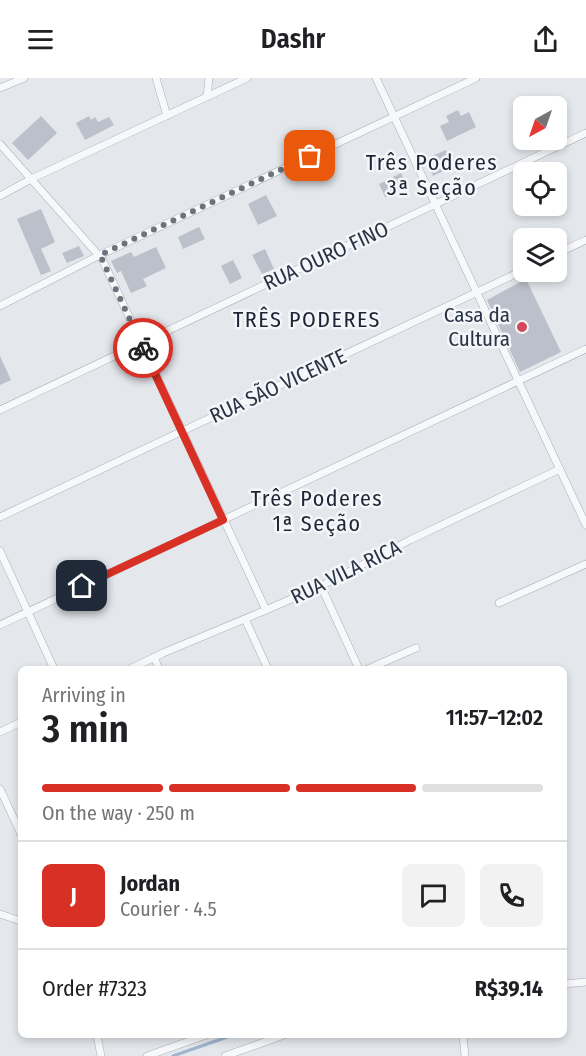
<!DOCTYPE html>
<meta charset="utf-8">
<style>
body{margin:0;font-family:"Fira Sans Condensed",sans-serif;background:#f2f2f2;color:#202124;height:100vh;display:flex;flex-direction:column;font-size:22px;white-space:nowrap}
*{box-sizing:border-box;margin:0}
p{font-size:20px;color:#757577}
.icon{flex:none;width:33px;height:33px;fill:none;stroke:currentColor;stroke-width:2;stroke-linecap:round;stroke-linejoin:round}
.map{position:relative;flex:1;overflow:hidden}
.drawer{position:absolute;left:18px;top:588px;width:549px;height:372px;display:flex;flex-direction:column;background:#fff;border-radius:9px;box-shadow:0 3px 9px #0003}
.drawer>*{flex:none}
.needle{width:39px;rotate:220deg}
.fabs{position:absolute;left:513px;top:18px;display:grid;gap:12px}
.fabs a{display:grid;place-items:center;width:54px;height:54px;border-radius:9px;background:#fff;box-shadow:0 3px 9px #0003;font-size:30px}
.pin{position:absolute;display:grid;place-items:center;width:51px;height:51px;color:#fff;margin:-26px;border-radius:12px;box-shadow:0 3px 9px #0006}
.courier{position:absolute;display:grid;place-items:center;width:60px;height:60px;margin:-30px;border:4px solid #d93025;border-radius:50%;background:#fff;color:#222;box-shadow:0 2px 8px #0007}
.overview em{font-style:normal;font-weight:600}
.overview div{display:flex;flex-direction:column-reverse}
.overview{display:flex;align-items:center;justify-content:space-between;height:102px;padding:0 24px}
h1{font-size:39px;font-weight:600;line-height:45px}
.bar{display:grid;grid-template-columns:repeat(4,1fr);gap:9px 6px;align-content:center;height:72px;padding:0 24px}
.bar i{height:8px;border-radius:4px;background:#e0e0e0}
.bar .on{background:#d93025}
.bar p{grid-column:span 4}
.line{display:flex;align-items:center;gap:15px;padding:0 24px;border-top:2px solid #e0e0e0}
.line div{flex:1}
.round{display:grid;place-items:center;flex:none;width:63px;height:63px;border-radius:9px;background:#f2f2f2}
header{display:flex;justify-content:space-between;align-items:center;height:78px;padding:0 24px;background:#fff;font-size:27px;font-weight:600}
.map>svg:first-child{display:block}
.lines{fill:none;stroke-linecap:round;stroke-linejoin:round}
.stream{stroke:#9fb4cc;stroke-width:3}
.building{fill:#bbc0ca}
.minor-casing{stroke:#a9aeb7;stroke-width:8}
.minor{stroke:#f7f8fa;stroke-width:7}
.done{stroke:#6c737f;stroke-width:6;stroke-dasharray:0 10.8}
.route{stroke:#d93025;stroke-width:8}
.poi-dot{fill:#d1495b;stroke:#f4f6f9;stroke-width:2}
.labels{text-anchor:middle;dominant-baseline:central;stroke-width:5;stroke-linejoin:round;paint-order:stroke}
.street-label{font-size:21px;fill:#2b3445;stroke:#f4f6f9}
.poi-label{font-size:21px;fill:#2b3445;stroke:#f4f6f9;text-anchor:end}
.neighbourhood-label{font-size:22px;letter-spacing:1.5px;fill:#1d2536;stroke:#f4f6f9}
</style>
<header><svg class="icon" aria-label="menu" viewBox="0 0 24 24"><path d="M4 6h16M4 12h16M4 18h16"/></svg>Dashr<svg class="icon" aria-label="share" viewBox="0 0 24 24"><path d="M12 15V3M7 8l5-5 5 5M5 13v7h14v-7"/></svg></header>
<div class="map">
<svg width="586" height="978" viewBox="0 0 586 978">
<rect width="100%" height="100%" fill="#e4e7ec"/>
<g class="lines">
<!-- stream -->
<path class="stream" d="M173,978L233,957"/>
</g>
<!-- building -->
<path class="building" d="M458,32L461,38L469,34L476,49L447,63L440,48L449,44L446,38Z
M41,38L57,55L28,82L12,65Z
M89,38L91,42L95,39L98,44L109,39L114,47L85,62L76,45Z
M446,72L454,88L433,98L425,81Z
M401,95L408,109L385,119L379,106Z
M266,117L277,138L258,147L248,126Z
M41,131L55,164L41,171L51,193L41,197L17,141Z
M199,149L205,161L183,171L178,159Z
M79,168L84,178L67,185L62,175Z
M156,169L166,190L143,201L147,208L131,215L121,193L117,195L111,183L131,174L134,179Z
M265,171L274,191L262,196L252,177Z
M233,182L242,200L230,206L221,188Z
M526,201L561,274L520,294L487,222Z
M0,278L11,302L0,307Z"/>
<g class="lines">
<!-- minor casing -->
<g class="minor-casing">
<path id="minor" d="M156,0L167,38
M376,0L586,447
M0,10L24,0
M207,19L209,0
M0,66L102,181L266,532
M0,118L31,101L247,0
M556,176L586,162
M0,228L100,177L476,0
M0,332L586,55
M0,439L524,192
M0,473L54,591
M321,508L359,591
M499,525L586,486
M245,541L268,591
M0,547L586,271
M154,579L159,591
M130,591L163,575L266,532L321,508L410,462L560,391
M368,591L416,570
M0,654L21,644
M0,711L21,756
M0,836L21,843
M564,906L586,904
M97,957L101,978
M463,957L465,978
M147,978L206,957
M225,978L284,957"/>
</g>
<!-- minor -->
<use href="#minor" class="minor"/>
</g>
<g class="lines">
<!-- done -->
<path class="done" d="M143,270L100,177L310,78"/>
<!-- route -->
<path class="route" d="M82,508L223,442L143,270"/>
</g>
<!-- markers -->
<circle class="poi-dot" cx="522" cy="249" r="6"/>
<g class="labels">
<!-- street labels -->
<g class="street-label">
<text transform="translate(326 178) rotate(-25)">RUA OURO FINO</text>
<text transform="translate(278 308) rotate(-25)">RUA SÃO VICENTE</text>
<text transform="translate(346 494) rotate(-26)">RUA VILA RICA</text>
</g>
<!-- poi labels -->
<g class="poi-label">
<text x="510" y="237">Casa da<tspan x="510" dy="24">Cultura</tspan></text>
</g>
<!-- neighbourhood labels -->
<g class="neighbourhood-label">
<text x="432" y="84">Três Poderes<tspan x="432" dy="25">3ª Seção</tspan></text>
<text x="307" y="241">TRÊS PODERES</text>
<text x="317" y="420">Três Poderes<tspan x="317" dy="25">1ª Seção</tspan></text>
</g>
</g>
</svg>
<div class="fabs">
<a><svg class="needle" viewBox="-14 -14 28 28"><path d="M0-13l5 13h-10z" fill="#e53935"/><path d="M0 13l5-13h-10z" fill="#757577"/></svg></a>
<a><svg class="icon" aria-label="locate" viewBox="0 0 24 24"><circle cx="12" cy="12" r="6"/><path d="M12 2v4M12 18v4M2 12h4M18 12h4"/></svg></a>
<a><svg class="icon" aria-label="layers" viewBox="0 0 24 24"><path d="M12 4l9 5-9 5-9-5zM3 14l9 5 9-5"/></svg></a>
</div>
<div class="pin" style="left:310px;top:78px;background:#ea580c"><svg class="icon" aria-label="bag" viewBox="0 0 24 24"><path d="M5 8h14l-1 12H6zM9 8a3 3 0 0 1 6 0"/></svg></div>
<div class="pin" style="left:82px;top:508px;background:#1f2937"><svg class="icon" aria-label="home" viewBox="0 0 24 24"><path d="M3 11l9-7 9 7M6 9v11h12V9"/></svg></div>
<div class="courier" style="left:143px;top:270px"><svg class="icon" aria-label="bike" viewBox="0 0 24 24"><circle cx="6" cy="16" r="4"/><circle cx="18" cy="16" r="4"/><path d="M6 16l4-8h5l3 8M10 8l3 8H6M13 5h3"/></svg></div>
<section class="drawer">
<div class="overview"><div><h1>3 min</h1><p>Arriving in</p></div><em>11:57–12:02</em></div>
<div class="bar"><i class="on"></i><i class="on"></i><i class="on"></i><i></i><p>On the way · 250 m</p></div>
<div class="line" style="height:108px"><b class="round" style="background:#d93025;color:#fff">J</b><div><b>Jordan</b><p>Courier · 4.5</p></div><a class="round"><svg class="icon" aria-label="chat" viewBox="0 0 24 24"><path d="M4 5h16v11H9l-5 4z"/></svg></a><a class="round"><svg class="icon" aria-label="phone" viewBox="0 0 24 24"><path d="M5 4h4l2 5-3 2q2 4 5 5l2-3 5 2v4C11 20 4 13 5 4z"/></svg></a></div>
<div class="line" style="height:78px"><div>Order #7323</div><b>R$39.14</b></div>
</section>
</div>
